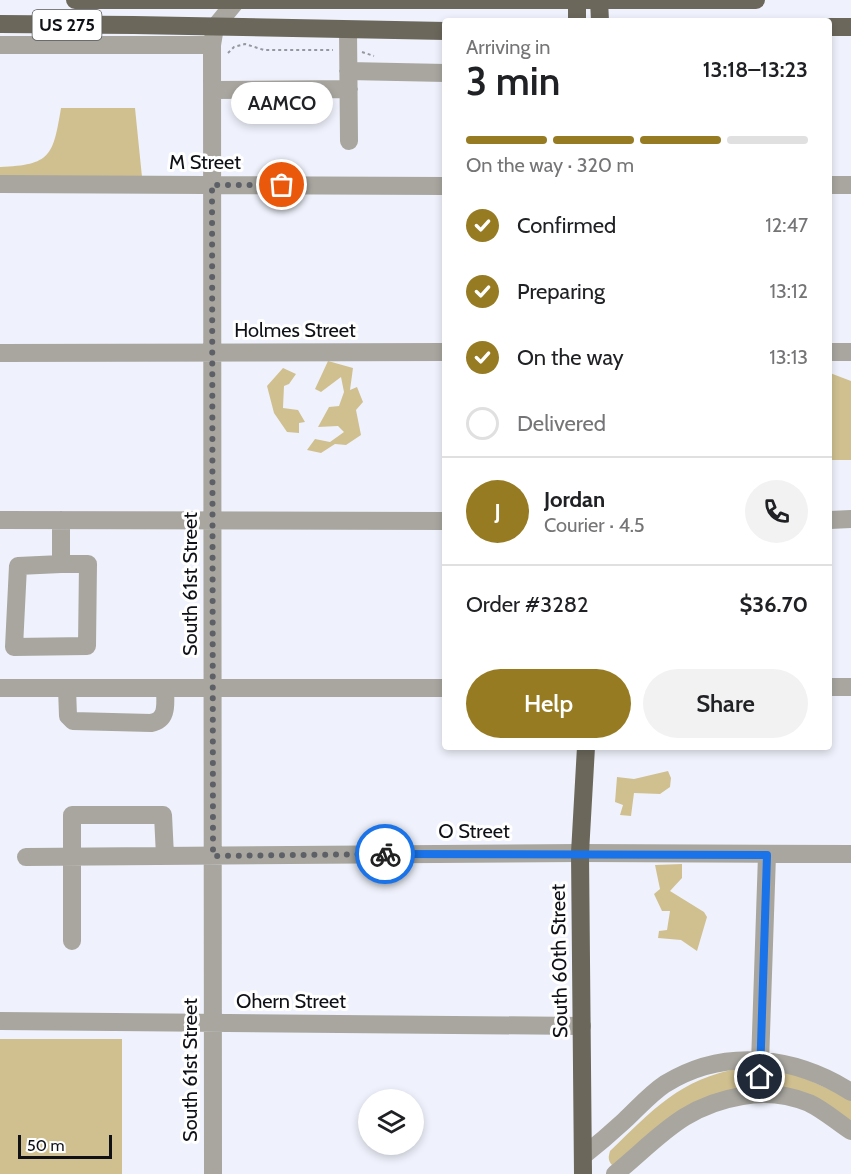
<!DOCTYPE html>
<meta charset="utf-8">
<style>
body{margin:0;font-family:Cabin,sans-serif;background:#f2f2f2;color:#202124;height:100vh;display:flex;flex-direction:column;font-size:22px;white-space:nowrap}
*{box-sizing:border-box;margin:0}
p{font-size:20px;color:#757577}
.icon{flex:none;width:33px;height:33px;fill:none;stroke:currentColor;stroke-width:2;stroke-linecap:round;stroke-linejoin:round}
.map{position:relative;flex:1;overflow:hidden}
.drawer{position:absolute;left:442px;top:18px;width:390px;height:732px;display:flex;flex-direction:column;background:#fff;border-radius:6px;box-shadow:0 3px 9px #0003}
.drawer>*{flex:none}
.fabs{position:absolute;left:358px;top:1089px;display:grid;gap:12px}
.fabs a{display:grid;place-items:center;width:66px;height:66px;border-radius:50%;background:#fff;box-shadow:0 3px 9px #0003;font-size:30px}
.scale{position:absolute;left:18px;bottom:15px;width:94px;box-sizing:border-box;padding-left:6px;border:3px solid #0f1116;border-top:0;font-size:16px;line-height:21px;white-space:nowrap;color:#0f1116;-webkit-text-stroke:4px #fff;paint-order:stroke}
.pin{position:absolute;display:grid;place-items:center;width:51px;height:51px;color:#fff;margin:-26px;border:3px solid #fff;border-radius:50%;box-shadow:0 2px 6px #0007}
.courier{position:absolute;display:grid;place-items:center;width:60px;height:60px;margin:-30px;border:4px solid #1a73e8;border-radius:50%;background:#fff;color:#222;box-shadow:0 2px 8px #0007}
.bubble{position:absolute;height:42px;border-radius:21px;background:#fff;box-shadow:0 3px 9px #0003;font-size:20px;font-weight:600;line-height:42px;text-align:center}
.head em{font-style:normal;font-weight:600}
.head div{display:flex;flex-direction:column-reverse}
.head{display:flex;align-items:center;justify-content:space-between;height:102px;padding:0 24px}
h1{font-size:39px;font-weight:600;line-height:45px}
.bar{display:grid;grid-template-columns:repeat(4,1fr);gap:9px 6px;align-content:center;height:72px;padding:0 24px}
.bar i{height:8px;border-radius:4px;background:#e0e0e0}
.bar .active{background:#967b23}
.bar p{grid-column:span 4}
.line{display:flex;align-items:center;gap:15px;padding:0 24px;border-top:2px solid #e0e0e0}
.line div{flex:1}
.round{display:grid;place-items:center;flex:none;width:63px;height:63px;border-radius:32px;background:#f2f2f2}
ol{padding:0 24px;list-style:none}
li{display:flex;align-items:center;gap:18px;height:66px}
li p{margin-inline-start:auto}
li .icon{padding:6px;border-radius:50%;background:#967b23;color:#fff;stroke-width:4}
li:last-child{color:#757577}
li i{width:33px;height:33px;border:3px solid #e0e0e0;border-radius:50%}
.cta{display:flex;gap:12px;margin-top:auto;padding:12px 24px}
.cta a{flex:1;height:69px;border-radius:36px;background:#967b23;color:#fff;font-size:24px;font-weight:600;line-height:69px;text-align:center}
.cta a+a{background:#f2f2f2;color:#202124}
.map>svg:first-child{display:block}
.green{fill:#d0c090}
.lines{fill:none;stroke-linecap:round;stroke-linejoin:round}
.path{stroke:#9598a0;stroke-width:2;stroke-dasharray:3 3;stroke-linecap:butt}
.minor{stroke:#a8a69f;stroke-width:18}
.major{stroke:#6b675b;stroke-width:18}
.done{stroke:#5d6066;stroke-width:6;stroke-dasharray:0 10.8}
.route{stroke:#1a73e8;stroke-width:8}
.labels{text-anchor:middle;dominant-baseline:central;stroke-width:6;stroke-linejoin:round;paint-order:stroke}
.shield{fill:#fff;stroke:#57585c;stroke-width:1.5}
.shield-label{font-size:18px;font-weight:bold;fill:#0f1116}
.street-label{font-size:20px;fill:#0f1116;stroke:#fff}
</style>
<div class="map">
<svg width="851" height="1174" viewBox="0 0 851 1174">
<rect width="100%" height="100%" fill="#eff2fc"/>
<!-- green -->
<path class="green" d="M61,108H135L142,177H0V167C51,165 53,156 61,108Z
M328,361L353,368L350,390L357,387L363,402L356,410L361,435L346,445L335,444L321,453L307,450L315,439L330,442L344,432L338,426L318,427L329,407L339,406L344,392L341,377L321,392L315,389Z
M283,368L296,374L289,384L284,386L283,408L298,410L305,422L299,423V433L287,432L274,413L267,386Z
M830,373L851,381V460H830Z
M668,771L671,778L670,787L660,794L634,793L631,816L620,815L623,805L615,802L617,777L634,779Z
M682,864V878L670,891L704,912L707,917L697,951L681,940L658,938L659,931L667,930L670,911H662L654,894L660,889L655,865Z
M0,1039H122V1174H0Z
M741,1068L754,1070L760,1083L729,1096L613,1166C608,1161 608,1158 610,1151C653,1110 679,1079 741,1068Z
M786,1070L851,1099V1124L775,1087L773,1082L776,1075Z"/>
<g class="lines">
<!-- path -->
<path class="path" d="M362,52L374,56
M228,53L234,47L245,44L264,50H333"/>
<!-- minor -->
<path class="minor" d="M348,30L349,141
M0,45H212
M348,71L446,73
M212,90L349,89
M0,184L446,186
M830,185H851
M830,352H851
M0,353L446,352
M0,520L446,521
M830,520L851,519
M61,564L18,566L14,647L87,646L88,564H61V520
M830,687H851
M0,688H446
M67,688L68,716L73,721L151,723C169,720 165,702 165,688
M26,857L580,853L851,854
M72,941V815H163L165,856
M0,1021L582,1026
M759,1093L767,855
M583,1156C597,1145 611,1133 624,1121C638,1108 650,1094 665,1084C725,1047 794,1056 851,1092
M213,1174L212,45L215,27L237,0
M615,1174C659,1138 682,1106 742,1096C764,1092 787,1094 809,1103C824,1110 837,1122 851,1131"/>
<!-- major -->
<path class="major" d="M75,0H756
M599,0L600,21
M577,21V0
M0,24L134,25L446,31
M830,27H851
M583,1174L580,853L586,747"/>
</g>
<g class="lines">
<!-- done -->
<path class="done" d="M282,185H212L213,856L385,854"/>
<!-- route -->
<path class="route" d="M385,854L767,855L760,1077"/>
</g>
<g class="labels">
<!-- shield labels -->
<rect class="shield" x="32.5" y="10" width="69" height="30" rx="4.5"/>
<g class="shield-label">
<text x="67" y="25">US 275</text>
</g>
<!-- street labels -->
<g class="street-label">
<text x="205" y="162">M Street</text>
<text x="295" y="330">Holmes Street</text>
<text transform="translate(190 584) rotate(-90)">South 61st Street</text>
<text x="474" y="831">O Street</text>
<text transform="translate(559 961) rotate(-91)">South 60th Street</text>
<text x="291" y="1001">Ohern Street</text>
<text transform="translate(190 1070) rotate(-90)">South 61st Street</text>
</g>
</g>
</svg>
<div class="fabs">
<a><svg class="icon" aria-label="layers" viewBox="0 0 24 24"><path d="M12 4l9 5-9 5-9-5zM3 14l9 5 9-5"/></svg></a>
</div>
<div class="scale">50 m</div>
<div class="pin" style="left:282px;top:185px;background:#ea580c"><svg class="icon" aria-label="bag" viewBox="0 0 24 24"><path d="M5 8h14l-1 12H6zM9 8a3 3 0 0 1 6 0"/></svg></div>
<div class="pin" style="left:760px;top:1077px;background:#1f2937"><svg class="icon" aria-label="home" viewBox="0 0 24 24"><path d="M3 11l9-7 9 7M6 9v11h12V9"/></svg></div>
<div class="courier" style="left:385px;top:854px"><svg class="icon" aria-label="bike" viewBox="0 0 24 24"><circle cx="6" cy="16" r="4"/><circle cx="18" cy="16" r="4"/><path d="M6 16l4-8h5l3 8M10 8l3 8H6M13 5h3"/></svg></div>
<div class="bubble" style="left:231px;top:82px;width:102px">AAMCO</div>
<section class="drawer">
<div class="head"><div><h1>3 min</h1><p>Arriving in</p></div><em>13:18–13:23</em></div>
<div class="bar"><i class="active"></i><i class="active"></i><i class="active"></i><i></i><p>On the way · 320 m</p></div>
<ol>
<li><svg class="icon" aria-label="check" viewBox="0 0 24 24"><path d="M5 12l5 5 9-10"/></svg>Confirmed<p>12:47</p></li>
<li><svg class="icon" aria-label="check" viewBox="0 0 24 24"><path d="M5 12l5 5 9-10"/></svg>Preparing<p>13:12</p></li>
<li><svg class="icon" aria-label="check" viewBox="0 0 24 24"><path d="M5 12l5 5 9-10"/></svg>On the way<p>13:13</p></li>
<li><i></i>Delivered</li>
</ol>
<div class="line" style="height:108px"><b class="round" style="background:#967b23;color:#fff">J</b><div><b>Jordan</b><p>Courier · 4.5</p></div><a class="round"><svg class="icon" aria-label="phone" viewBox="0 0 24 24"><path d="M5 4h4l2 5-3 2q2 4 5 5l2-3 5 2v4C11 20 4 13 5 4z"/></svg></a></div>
<div class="line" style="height:78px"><div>Order #3282</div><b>$36.70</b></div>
<div class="cta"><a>Help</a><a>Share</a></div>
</section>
</div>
